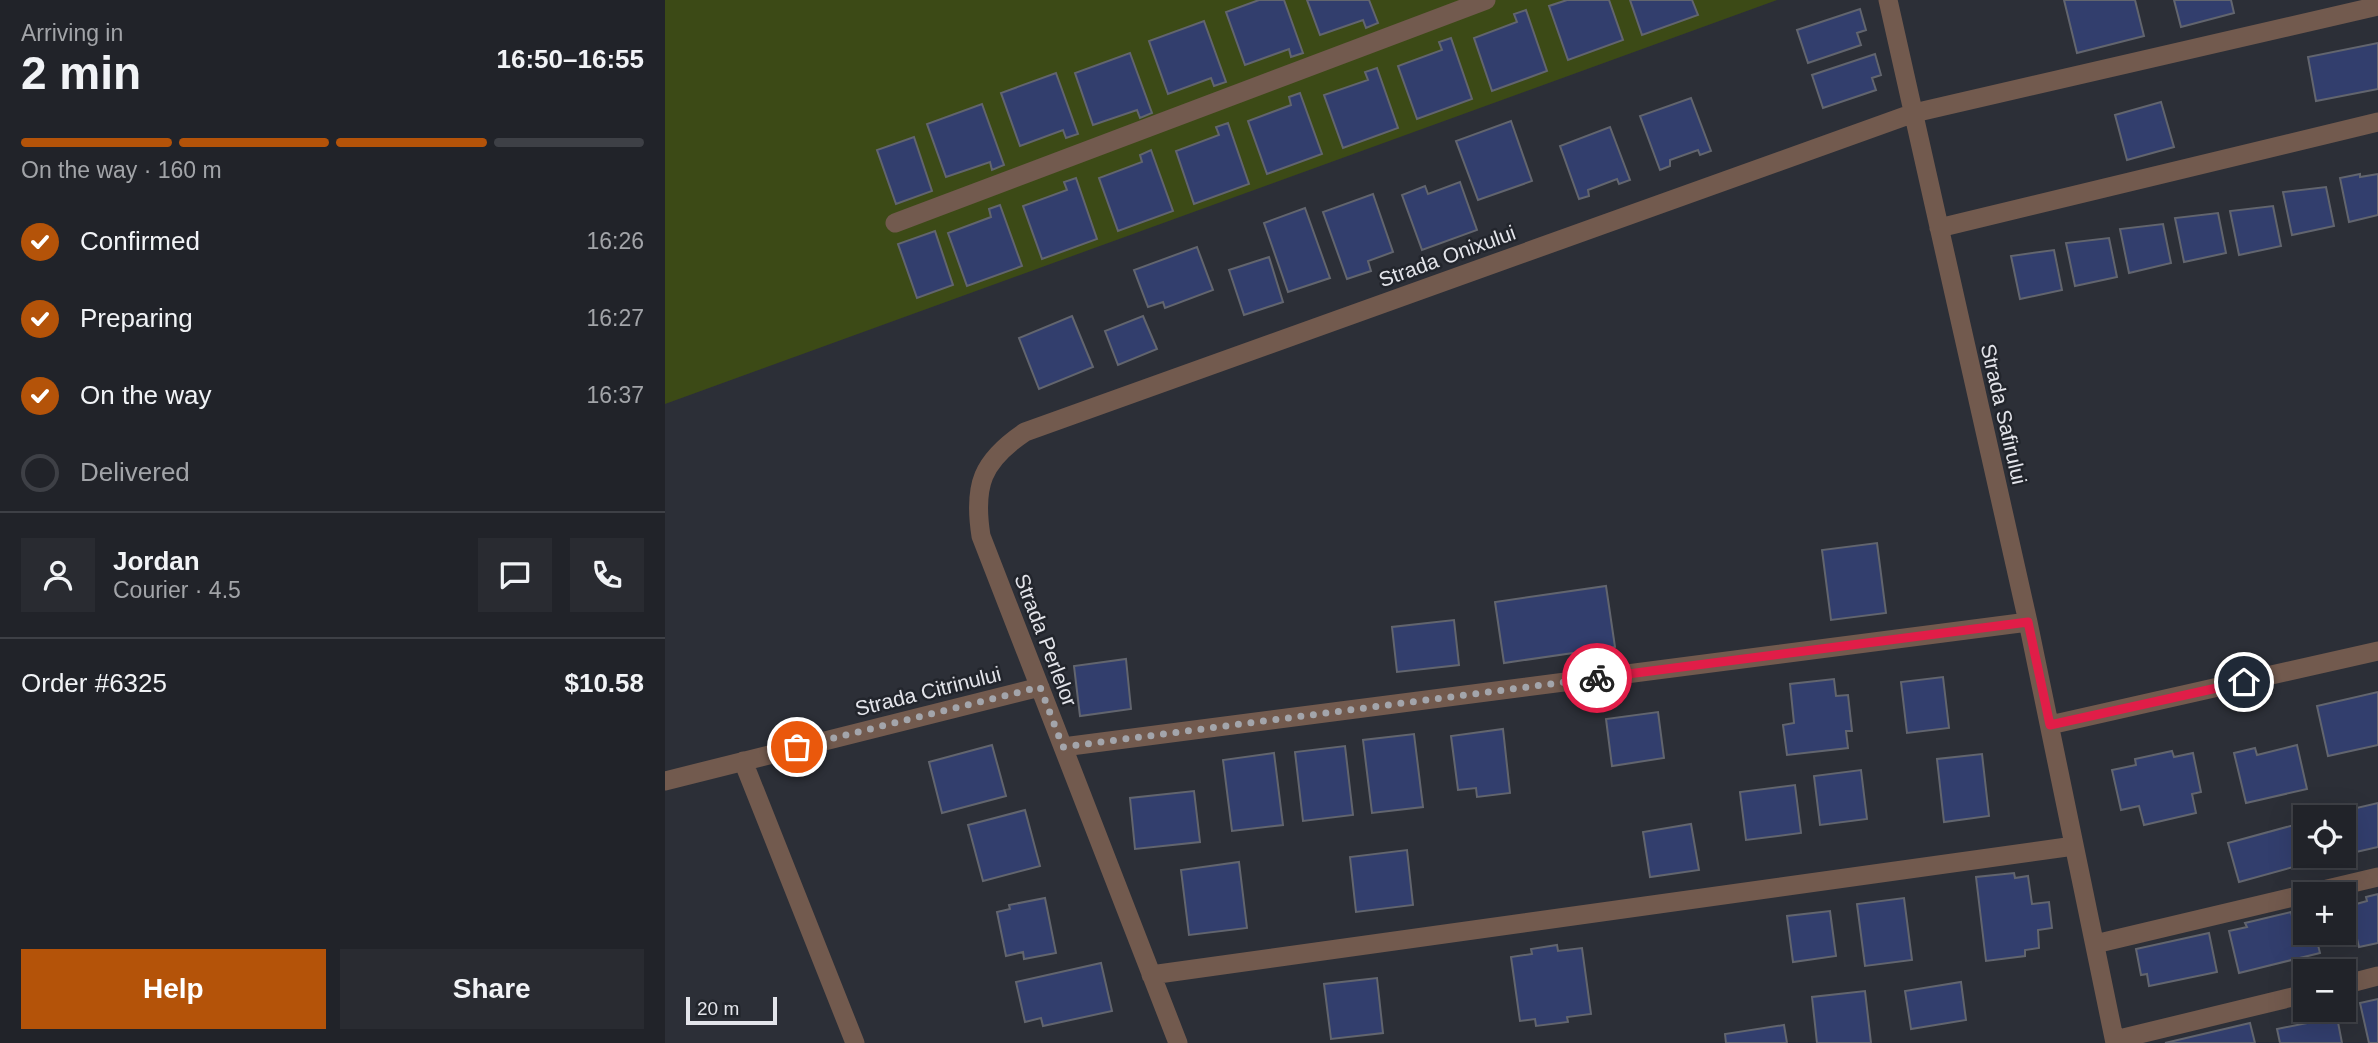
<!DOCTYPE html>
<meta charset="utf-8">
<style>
body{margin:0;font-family:Helvetica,sans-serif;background:#292b31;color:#f1f3f6;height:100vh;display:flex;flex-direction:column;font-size:26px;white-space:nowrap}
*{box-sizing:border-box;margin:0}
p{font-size:23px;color:#a2a4a8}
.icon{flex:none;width:38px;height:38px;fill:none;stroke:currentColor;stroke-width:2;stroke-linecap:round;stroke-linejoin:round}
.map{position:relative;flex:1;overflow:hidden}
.side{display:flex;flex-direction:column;background:#212329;width:665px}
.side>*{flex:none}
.controls{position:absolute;left:1628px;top:805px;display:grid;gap:14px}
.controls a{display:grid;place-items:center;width:63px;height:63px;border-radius:0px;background:#212329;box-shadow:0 7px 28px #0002,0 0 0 2px #3e4046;font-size:35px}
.scale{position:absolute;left:21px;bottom:18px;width:91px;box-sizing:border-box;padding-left:7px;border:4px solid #e3e4ea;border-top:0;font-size:19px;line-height:24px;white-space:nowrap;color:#e3e4ea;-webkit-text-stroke:5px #22252c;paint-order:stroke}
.pin{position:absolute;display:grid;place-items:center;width:60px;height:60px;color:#fff;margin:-30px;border:4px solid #fff;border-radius:50%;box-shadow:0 2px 7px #0007}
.courier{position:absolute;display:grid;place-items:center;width:70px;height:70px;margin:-35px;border:5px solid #e11d48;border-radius:50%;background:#fff;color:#222;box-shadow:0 2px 9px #0007}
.headline em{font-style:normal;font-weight:700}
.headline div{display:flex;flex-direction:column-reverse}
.headline{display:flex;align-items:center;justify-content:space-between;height:119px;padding:0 21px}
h1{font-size:46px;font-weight:700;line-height:52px}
.bar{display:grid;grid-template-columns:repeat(4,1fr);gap:10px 7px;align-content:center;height:84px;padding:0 21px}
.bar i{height:9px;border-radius:5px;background:#3e4046}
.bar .on{background:#b45309}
.bar p{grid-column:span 4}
.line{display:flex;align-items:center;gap:18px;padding:0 21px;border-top:2px solid #3e4046}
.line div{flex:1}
.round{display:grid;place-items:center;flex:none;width:74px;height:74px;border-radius:0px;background:#292b31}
ol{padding:0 21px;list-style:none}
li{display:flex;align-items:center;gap:21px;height:77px}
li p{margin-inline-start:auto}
li .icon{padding:7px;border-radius:50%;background:#b45309;color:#fff;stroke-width:4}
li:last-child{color:#a2a4a8}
li i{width:38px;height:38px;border:4px solid #3e4046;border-radius:50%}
.button{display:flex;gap:14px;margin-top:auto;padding:14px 21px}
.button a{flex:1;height:80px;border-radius:0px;background:#b45309;color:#fff;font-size:28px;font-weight:700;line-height:80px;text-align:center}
.button a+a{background:#292b31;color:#f1f3f6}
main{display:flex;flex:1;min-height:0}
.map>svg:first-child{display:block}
.green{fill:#3c4a16}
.building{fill:#323e6d;stroke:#62656e;stroke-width:2}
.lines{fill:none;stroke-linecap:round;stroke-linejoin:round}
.minor{stroke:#725a4e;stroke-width:19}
.done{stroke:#a3a5ab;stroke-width:7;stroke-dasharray:0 12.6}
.route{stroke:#e11d48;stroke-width:9}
.labels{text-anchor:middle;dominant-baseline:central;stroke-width:5;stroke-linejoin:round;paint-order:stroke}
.street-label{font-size:21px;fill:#e3e4ea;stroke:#22252c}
</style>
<main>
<section class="side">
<div class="headline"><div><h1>2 min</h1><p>Arriving in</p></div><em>16:50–16:55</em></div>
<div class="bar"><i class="on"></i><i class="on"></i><i class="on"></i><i></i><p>On the way · 160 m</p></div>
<ol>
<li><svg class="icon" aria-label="check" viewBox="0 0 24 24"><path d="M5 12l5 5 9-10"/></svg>Confirmed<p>16:26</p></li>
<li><svg class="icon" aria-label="check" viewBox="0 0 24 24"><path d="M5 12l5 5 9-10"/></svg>Preparing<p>16:27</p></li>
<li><svg class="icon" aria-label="check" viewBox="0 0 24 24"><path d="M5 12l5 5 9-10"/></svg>On the way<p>16:37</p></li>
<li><i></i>Delivered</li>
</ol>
<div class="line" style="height:126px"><a class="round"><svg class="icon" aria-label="person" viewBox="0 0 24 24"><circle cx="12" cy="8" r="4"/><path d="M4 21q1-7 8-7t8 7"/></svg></a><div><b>Jordan</b><p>Courier · 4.5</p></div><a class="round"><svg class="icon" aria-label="chat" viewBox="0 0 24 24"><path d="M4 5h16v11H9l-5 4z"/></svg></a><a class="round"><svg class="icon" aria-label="phone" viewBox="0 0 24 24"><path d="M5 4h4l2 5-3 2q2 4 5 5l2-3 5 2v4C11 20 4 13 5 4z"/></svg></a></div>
<div class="line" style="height:91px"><div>Order #6325</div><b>$10.58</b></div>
<div class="button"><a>Help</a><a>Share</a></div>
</section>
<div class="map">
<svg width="1713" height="1043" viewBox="0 0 1713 1043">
<rect width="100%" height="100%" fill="#2c2f37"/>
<!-- green -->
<path class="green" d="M0,0H1112L0,404Z"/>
<!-- building -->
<path class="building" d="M594,0H619L638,53L626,57L624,49L580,65L561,12Z
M642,0H704L713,23L701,28L698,20L655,35Z
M902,0H944L958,40L903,60L884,6Z
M965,0H1027L1033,15L977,35Z
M1399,0H1470L1479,36L1412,53Z
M1509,0H1566L1569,13L1516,27Z
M1195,9L1201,30L1192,33L1196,45L1143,63L1132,30Z
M861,10L882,71L827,91L809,38L852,22L849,14Z
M539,21L561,82L549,86L546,78L503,94L484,41Z
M786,38L807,99L752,119L733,66L777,50L774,42Z
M1713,43V89L1651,101L1643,57Z
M465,53L487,113L475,118L472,110L428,125L410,73Z
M1210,54L1216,75L1207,78L1211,90L1158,108L1147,75Z
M712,68L733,128L678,148L659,95L703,80L700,72Z
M391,73L413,134L401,138L398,130L355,146L336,93Z
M635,93L657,154L602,174L583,121L626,105L624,97Z
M1026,98L1046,151L1035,155L1033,150L1005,160V166L995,170L975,116Z
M1496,102L1509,147L1462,160L1450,115Z
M317,104L339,165L327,170L325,162L281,177L262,124Z
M846,121L867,181L813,200L791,141Z
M563,123L584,184L529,204L511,151L554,135L551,127Z
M945,127L965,180L954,184L952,179L923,190L924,196L914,199L895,146Z
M249,137L267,191L231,204L212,150Z
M486,150L508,211L453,231L434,178L477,162L475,155Z
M1695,174V177L1713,174V215L1684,222L1675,178Z
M411,178L432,239L377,259L358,206L402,190L399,182Z
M795,182L812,230L757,250L737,195L760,186L763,194Z
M1661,187L1669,226L1627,235L1618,192Z
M708,194L728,252L703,261L706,271L682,279L658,212Z
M335,205L357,266L302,286L283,233L326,217L324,209Z
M1608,206L1616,246L1574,255L1565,211Z
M640,208L665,278L623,292L599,223Z
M1553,213L1561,253L1519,262L1510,218Z
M1498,224L1506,263L1464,273L1455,229Z
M270,231L288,285L252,298L233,244Z
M1444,238L1452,277L1410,286L1401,243Z
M532,247L548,290L500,308L498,302L483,307L469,270Z
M1389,250L1397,290L1355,299L1346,256Z
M604,257L618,302L579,315L564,270Z
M407,316L428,367L374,389L354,338Z
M478,316L492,349L453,365L440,331Z
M1212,543L1221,613L1166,620L1157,550Z
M941,586L950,647L839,663L830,602Z
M789,620L794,665L732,672L727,627Z
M461,659L466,709L415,716L409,666Z
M1278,677L1284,728L1242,733L1236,682Z
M1169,679L1171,696L1183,695L1187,731H1181L1183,748L1122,755L1118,725L1129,723L1125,684Z
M1713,692V745L1663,756L1652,706Z
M993,712L999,758L947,766L941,719Z
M838,729L845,793L812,797L811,788L793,790L786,736Z
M749,734L758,807L707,813L698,740Z
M327,745L341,796L277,813L264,762Z
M1632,745L1642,789L1581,803L1569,753L1590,748L1592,755Z
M680,746L688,815L638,821L630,752Z
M1507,751L1509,757L1528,753L1536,792L1527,794L1531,813L1479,825L1474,806L1456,810L1447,770L1471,765L1470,759Z
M609,753L618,825L567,831L558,760Z
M1317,754L1324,816L1279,822L1272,759Z
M1196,770L1202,819L1155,825L1149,776Z
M1130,785L1136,833L1081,840L1075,792Z
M529,791L535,842L470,849L465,798Z
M1713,803V847L1678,855V817H1667L1666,814Z
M360,810L375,866L318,881L303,825Z
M1026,824L1034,870L985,877L978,832Z
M1629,825L1639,864L1574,882L1563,843Z
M742,850L748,905L691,912L685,857Z
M574,862L582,928L524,935L516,870Z
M1349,873L1350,878L1363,876L1367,904L1384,902L1387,928L1373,930L1374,948L1360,950V956L1321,961L1311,877Z
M1713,894V943L1694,947L1684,906L1702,901L1701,897Z
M380,898L391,953L359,959L358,952L341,956L332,912L345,909L344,905Z
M1239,898L1247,960L1200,966L1192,904Z
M1165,911L1171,956L1128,962L1122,916Z
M1626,912L1627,916L1640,914V933H1650L1655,953L1574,973L1564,931L1582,927L1580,923Z
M1544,933L1552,972L1484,986L1482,974L1476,975L1471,949Z
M892,945L893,951L917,948L926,1014L902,1017L903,1022L871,1026L870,1019L855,1021L846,957L867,954L866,949Z
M436,963L447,1011L378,1026L376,1018L360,1022L351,982Z
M712,978L718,1033L666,1039L659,984Z
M1296,982L1301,1020L1246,1029L1240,991Z
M1200,991L1206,1043H1152L1147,997Z
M1713,999V1043H1704L1695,1003Z
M1672,1017L1677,1043H1615L1612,1029Z
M1585,1023L1590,1043H1500Z
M1119,1025L1122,1043H1061L1060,1034Z"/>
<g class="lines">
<!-- minor -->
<path class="minor" d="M1223,0L1363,622L1450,1043
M230,223L821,0
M1274,228L1713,122
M1385,725L1713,651
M398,747L1363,622
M78,761L190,1043
M0,781L375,687
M1430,944L1713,877
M486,975L1409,846
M1678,985L1713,976
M1450,1040L1640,994
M513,1043L316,536C308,485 317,461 360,432L1249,113L1713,6"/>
</g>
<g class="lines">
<!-- done -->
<path class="done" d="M132,747L375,687L398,747L932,678"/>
<!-- route -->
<path class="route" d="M932,678L1363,622L1385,725L1579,682"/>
</g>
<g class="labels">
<!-- street labels -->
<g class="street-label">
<text transform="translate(782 256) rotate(-20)">Strada Onixului</text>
<text transform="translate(1339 414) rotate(77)">Strada Safirului</text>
<text transform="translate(381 640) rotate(69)">Strada Perlelor</text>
<text transform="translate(263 691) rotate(-14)">Strada Citrinului</text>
</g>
</g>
</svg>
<div class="controls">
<a><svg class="icon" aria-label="locate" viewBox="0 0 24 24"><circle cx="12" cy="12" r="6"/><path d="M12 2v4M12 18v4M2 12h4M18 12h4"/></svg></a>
<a>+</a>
<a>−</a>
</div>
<div class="scale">20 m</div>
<div class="pin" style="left:132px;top:747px;background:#ea580c"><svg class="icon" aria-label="bag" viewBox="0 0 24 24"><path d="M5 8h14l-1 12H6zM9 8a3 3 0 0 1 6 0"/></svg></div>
<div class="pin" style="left:1579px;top:682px;background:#1f2937"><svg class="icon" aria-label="home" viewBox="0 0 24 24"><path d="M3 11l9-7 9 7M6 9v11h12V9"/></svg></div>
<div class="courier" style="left:932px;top:678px"><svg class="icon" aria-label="bike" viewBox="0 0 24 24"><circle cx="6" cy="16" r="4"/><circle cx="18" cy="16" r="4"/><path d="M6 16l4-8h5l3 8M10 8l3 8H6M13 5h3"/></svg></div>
</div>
</main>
